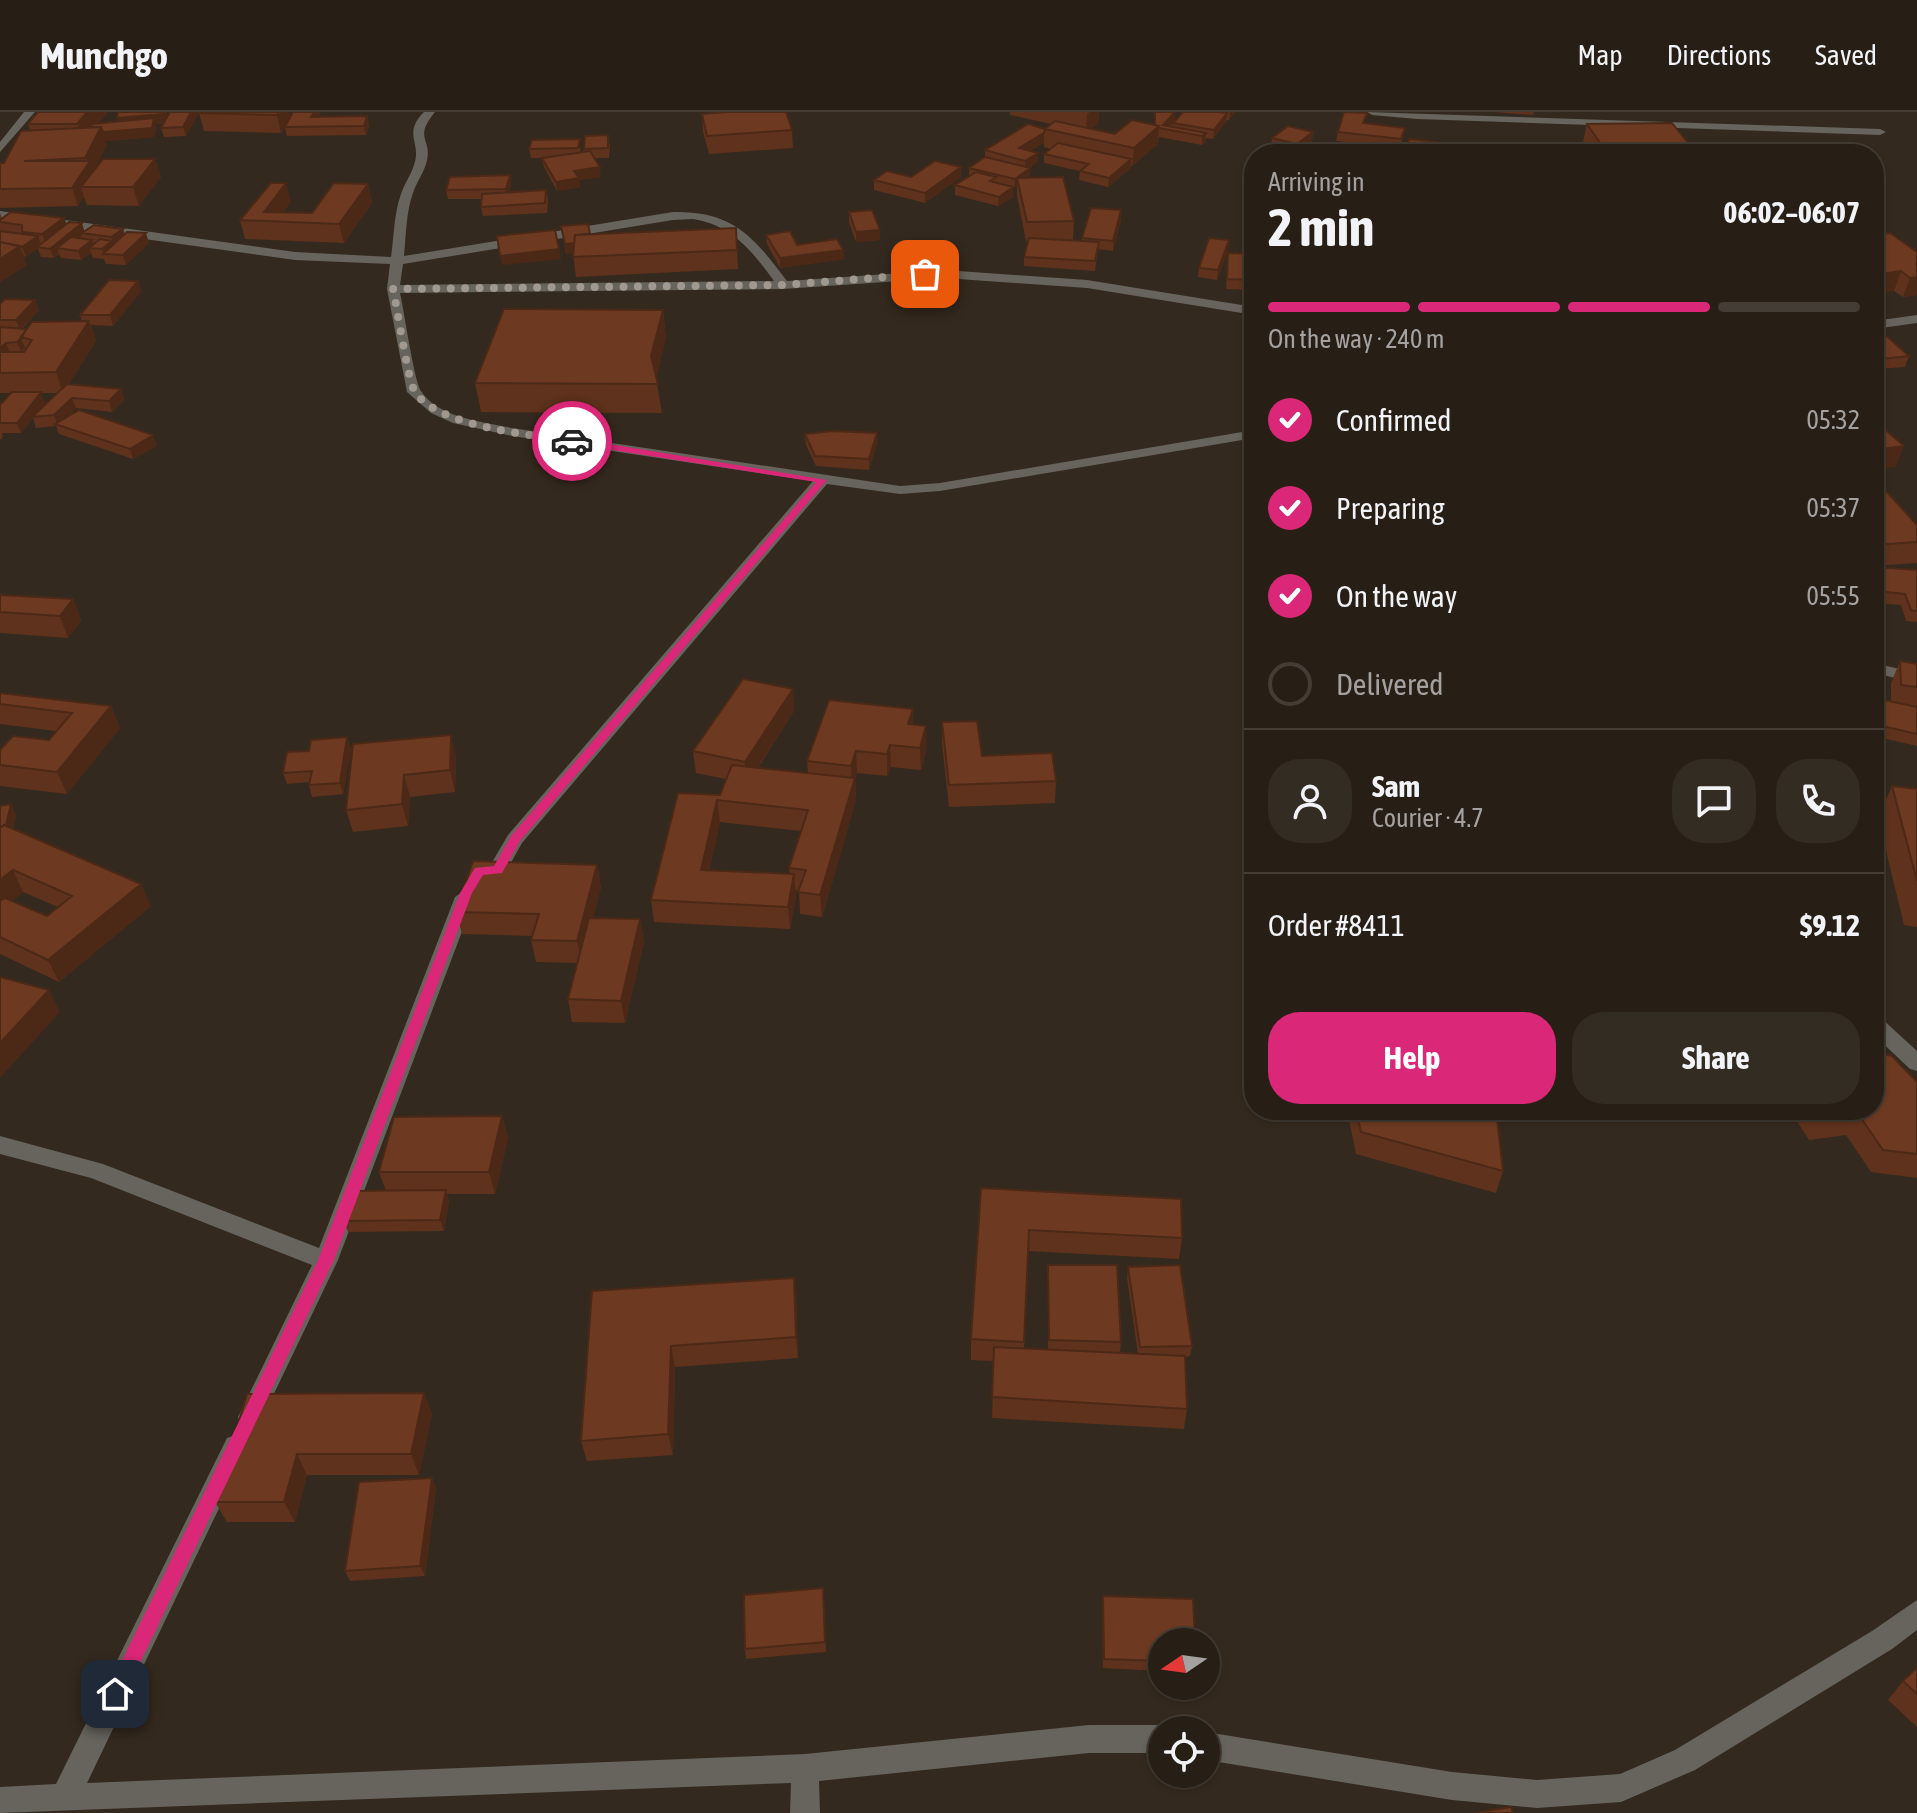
<!DOCTYPE html>
<meta charset="utf-8">
<style>
body{margin:0;font-family:"Asap Condensed",sans-serif;background:#332c23;color:#f1f3f6;height:100vh;display:flex;flex-direction:column;font-size:30px;white-space:nowrap}
*{box-sizing:border-box;margin:0}
p{font-size:26px;color:#a4a2a1}
.icon{flex:none;width:44px;height:44px;fill:none;stroke:currentColor;stroke-width:2;stroke-linecap:round;stroke-linejoin:round}
.map{position:relative;flex:1;overflow:hidden}
.sheet{position:absolute;left:1244px;top:32px;width:640px;height:976px;display:flex;flex-direction:column;background:#271f16;border-radius:32px;box-shadow:0 2px 6px #0004,0 0 0 2px #433d35}
.sheet>*{flex:none}
.needle{width:52px;rotate:257deg}
.fabs{position:absolute;left:1148px;top:1516px;display:grid;gap:16px}
.fabs a{display:grid;place-items:center;width:72px;height:72px;border-radius:50%;background:#271f16;box-shadow:0 2px 6px #0004,0 0 0 2px #433d35;font-size:40px}
.pin{position:absolute;display:grid;place-items:center;width:68px;height:68px;color:#fff;margin:-34px;border-radius:16px;box-shadow:0 4px 12px #0006}
.courier{position:absolute;display:grid;place-items:center;width:80px;height:80px;margin:-40px;border:6px solid #db2777;border-radius:50%;background:#fff;color:#222;box-shadow:0 2px 10px #0007}
.headline em{font-style:normal;font-weight:700}
.headline div{display:flex;flex-direction:column-reverse}
.headline{display:flex;align-items:center;justify-content:space-between;height:136px;padding:0 24px}
h1{font-size:52px;font-weight:700;line-height:60px}
.bar{display:grid;grid-template-columns:repeat(4,1fr);gap:12px 8px;align-content:center;height:96px;padding:0 24px}
.bar i{height:10px;border-radius:6px;background:#433d35}
.bar .selected{background:#db2777}
.bar p{grid-column:span 4}
.line{display:flex;align-items:center;gap:20px;padding:0 24px;border-top:2px solid #433d35}
.line div{flex:1}
.round{display:grid;place-items:center;flex:none;width:84px;height:84px;border-radius:32px;background:#332c23}
ol{padding:0 24px;list-style:none}
li{display:flex;align-items:center;gap:24px;height:88px}
li p{margin-inline-start:auto}
li .icon{padding:8px;border-radius:50%;background:#db2777;color:#fff;stroke-width:4}
li:last-child{color:#a4a2a1}
li i{width:44px;height:44px;border:4px solid #433d35;border-radius:50%}
.cta{display:flex;gap:16px;margin-top:auto;padding:16px 24px}
.cta a{flex:1;height:92px;border-radius:32px;background:#db2777;color:#fff;font-size:32px;font-weight:700;line-height:92px;text-align:center}
.cta a+a{background:#332c23;color:#f1f3f6}
header{display:flex;align-items:center;gap:48px;box-sizing:border-box;height:112px;padding:0 40px;background:#271f16;border-bottom:2px solid #433d35}
header strong{font-size:38px}
nav{display:flex;gap:44px;margin-inline-start:auto;font-size:28px}
.map>svg:first-child{display:block}
.lines{fill:none;stroke-linecap:round;stroke-linejoin:round}
.minor{fill:#66645d;fill-rule:evenodd}
.wall{fill:#5e321c;fill-rule:evenodd}
.shaded-wall{fill:#4c2917}
.building{fill:#6d3a21;stroke:#4c2917;stroke-width:2}
.route{fill:#db2777}
.done{stroke:#a19990;stroke-width:8;stroke-dasharray:0 14.4}
</style>
<header>
<strong>Munchgo</strong>
<nav><a>Map</a><a>Directions</a><a>Saved</a></nav>
</header>
<div class="map">
<svg width="1917" height="1701" viewBox="0 0 1917 1701">
<rect width="100%" height="100%" fill="#34291e"/>
<g class="lines">
<!-- minor -->
<path class="minor" d="M24,0H35L0,40V30Z
M424,0H435C412,28 434,26 426,52C423,62 416,71 413,81C406,100 406,124 404,144L673,100C733,99 753,124 787,169L944,158L1087,168L1254,195V203L1087,176L944,166L783,177L400,181C404,198 414,268 421,279C438,306 484,310 512,316L900,374L940,371L1254,318V326L940,379L900,382L827,372L522,731L504,763L475,764L472,759L475,754L491,752L508,723L813,369L512,324L453,311L431,301L407,280L387,177L390,152L295,148L0,107V99L295,140L391,145C394,125 394,101 401,82C404,72 411,63 414,53C422,30 402,22 424,0ZM693,107C732,113 752,139 774,169L400,173L403,152L673,108Z
M1367,0L1880,17L1886,20L1880,23L1417,7L1372,3Z
M1917,203V211L1874,217V209Z
M1874,551L1917,561V571L1874,561Z
M465,778L475,785L338,1148L259,1313L250,1316L241,1313L238,1305L312,1153L91,1066L0,1042V1024L103,1052L319,1136L455,785Z
M1874,903L1881,906L1917,939V959L1910,957L1874,923Z
M236,1323L245,1326L249,1334L87,1671L805,1642L1089,1613H1162L1172,1618H1162V1641H1089L819,1669L820,1701H790L791,1671L0,1701V1675L56,1672L227,1326Z
M1917,1488V1518L1892,1537L1695,1658L1621,1690L1537,1696L1452,1688L1206,1648V1620L1452,1660L1537,1668L1620,1662L1675,1638L1872,1519Z"/>
</g>
<!-- wall -->
<path class="wall" d="M108,0L99,11L118,9V0H167L166,6L199,0L186,24L164,25L161,16L163,11L155,12L156,15L154,25L105,29L107,33L94,58L155,47L161,65L139,94L87,93L84,85L78,94L0,96V51H4L30,18L28,12Z
M289,0L290,5L320,2L318,5L367,4L369,14L366,23L287,24L285,16L281,21L204,19L199,1Z
M1010,0H1099L1098,12L1091,17L1115,22L1154,13L1175,0V9L1183,0H1235L1229,8H1227L1226,10L1213,27L1206,26L1205,30L1202,33L1159,25L1158,32L1132,54H1131V56L1108,75L1079,68L1080,59L1044,51V42L1051,37L1044,35V30L1030,39L1038,41L1037,50L1029,56H1030V65L1074,109L1073,128H1059L1082,129V126L1121,98V107L1113,139L1098,137L1095,159L1024,154V145L1028,129H1026L1017,84V74L1013,76V85L998,94L955,83V73L969,64V56L985,45V38L1045,17L1051,12L1010,3Z
M1493,0H1534L1533,3Z
M702,2L792,18L793,36L709,42L703,20Z
M1365,12L1405,16L1400,36L1336,29L1338,20Z
M1587,12L1688,31L1685,42H1591L1583,30Z
M1313,20L1312,29L1296,41L1271,35L1272,26Z
M610,32L609,46H594L601,65L579,68L580,75L557,79L544,55L542,46H531L529,37L581,36L580,40L584,39V37Z
M510,63L511,73L509,80L546,78L548,88L547,101L483,104L481,95L482,87H448L446,78Z
M911,65H961L925,91L874,78V68Z
M368,72L372,91L344,131L245,127L240,108L291,90L283,100L312,101Z
M849,100L880,118V128L856,130L849,110Z
M0,101L2,106L66,112L85,119L124,122L149,131L126,153L106,152L104,147L93,146L91,141L81,148L61,146L59,142L54,146L41,145L38,137L24,145L27,153L0,170Z
M561,114L590,122L736,116L738,157L576,165L573,141L566,142Z
M1890,121L1917,183L1903,185L1894,179L1874,181V124Z
M766,123L797,133L843,138L844,147L780,156L767,132Z
M1229,128L1228,138L1217,168L1198,165L1199,156Z
M1228,141L1254,142V178L1226,177Z
M138,169L141,179L113,214L91,213L96,229L68,273L121,277L124,288L112,300L76,296L67,305L157,334L133,347L59,322L56,314L36,316L33,306L21,321H2L3,325L0,328V293L10,281H0V192L35,188L39,198L22,217L82,209L80,203ZM41,281H58L37,301L45,291Z
M663,198L666,226L656,266L662,301L481,300L475,271Z
M1874,213L1909,244L1905,255L1876,257L1874,256Z
M805,322L877,332L869,358L816,354L806,333Z
M1874,366L1917,413V451L1874,454Z
M1874,455L1917,458V510L1906,509L1901,493L1874,491Z
M0,483L73,487L81,508L68,526L0,521Z
M1900,549L1917,552V634L1874,624V589L1875,586L1891,589V571Z
M793,577L794,599L758,656L808,661L807,649L913,613L927,636L921,658L891,655L887,664L857,661L855,666L856,688L822,805L800,802L799,779L795,778L796,784L790,817L654,810L651,788L720,683L726,667L696,661L693,639ZM720,710L801,719L789,756L790,762L709,759Z
M0,581L111,594L120,616L67,682L0,674V638L49,628L56,619L0,612Z
M942,610L982,644L1056,669L1055,691L949,695L942,632Z
M347,625L351,637L343,682L312,685L309,673V670L287,672L283,661L309,639Z
M353,632L456,645L455,680L410,685L408,714L353,720L346,698Z
M1254,647V733L1250,732L1251,709L1254,689H1249Z
M1892,674L1917,677V815L1904,813L1878,706Z
M11,692L16,704L13,716L151,794L59,870L0,842V694ZM23,780L58,795L47,804L12,789Z
M597,753L601,775L593,806L640,807L644,830L625,911L572,910L568,887L577,851L536,850L531,828L532,824L462,822L456,800Z
M1917,970V1066L1871,1060L1846,1023L1809,1028L1798,1011L1804,998H1874Z
M1347,998H1496L1503,1059L1496,1081L1356,1042Z
M502,1004L508,1026L495,1082H447L449,1089L444,1119L348,1120L344,1109L386,1079L379,1060Z
M981,1076L1182,1126L1179,1147L1028,1139L1024,1236L1048,1237V1153L1121,1230L1120,1240L1138,1242L1127,1166L1128,1155L1192,1234L1190,1244L1185,1245L1187,1297L1184,1317L992,1306L994,1249L971,1248V1227Z
M592,1179L796,1187L798,1246L675,1255L673,1343L587,1349L581,1329Z
M424,1281L432,1302L419,1363H307L295,1410H227L215,1390L247,1282Z
M432,1366L436,1376L425,1464L350,1469L345,1459Z
M1103,1484L1162,1530V1559L1103,1556L1102,1494Z
M824,1486L826,1540L746,1547L745,1537Z
M1917,1556V1615L1888,1588L1903,1569Z"/>
<!-- shaded-wall -->
<path class="shaded-wall" d="M87,0H108L90,21L101,15H119L117,6L167,0L166,11L155,12L156,15L154,25L105,29L107,33L93,60L81,75L84,85L78,94L72,76L87,53L83,30L77,12Z
M191,0H199L186,24L183,15Z
M280,0H289L291,10L281,21L277,3Z
M314,0H319L320,2L314,15L311,5Z
M1090,0H1099L1098,12L1086,20L1087,2Z
M1175,0V9L1166,18L1163,13Z
M1230,0H1235L1229,8Z
M1227,1L1226,10L1213,27L1214,18Z
M367,4L369,14L366,23L364,14Z
M1159,14L1158,32L1132,54L1134,36Z
M1313,20L1312,29L1296,41L1297,32Z
M1044,21V30L1019,45V36Z
M1206,21L1205,30L1202,33V24Z
M1038,41L1037,50L1025,58V49Z
M155,47L161,65L139,94L133,75Z
M1131,47V56L1108,75L1109,66Z
M600,55L601,65L579,68L580,75L557,79L556,70L574,59Z
M961,55V65L925,91V81Z
M1030,56V65L1017,66V74L1014,76L1015,67Z
M510,63L511,73L507,86L506,77Z
M286,71L291,90L276,110L264,100Z
M368,72L372,91L344,131L339,112Z
M1013,75V85L998,94L999,85Z
M1121,98V107L1113,139V129Z
M64,106L68,115L46,132L42,122Z
M82,111L85,121H82V123L65,137L57,136L59,142L54,146L50,137Z
M123,117L126,126L104,142L102,137L112,129L111,125Z
M880,118V128L856,130V120Z
M146,121L149,131L126,153L123,143Z
M38,124L41,134L37,135L38,137L26,145L22,135Z
M92,128L95,137L89,136L91,141L81,148L78,139Z
M1229,128L1228,138L1217,168L1218,158Z
M592,129L593,139L566,142L565,132Z
M20,134L27,153L0,170V147Z
M559,137L561,147L502,153L500,144Z
M843,138L844,147L780,156V146Z
M1917,151V183L1903,185L1910,166Z
M1901,159L1894,179L1874,181V163Z
M138,169L141,179L113,214L110,203Z
M35,188L39,198L20,218L16,208Z
M663,198L666,226L655,273L651,244Z
M89,209L96,229L63,281L56,260Z
M21,226L25,236L21,240L17,230Z
M6,231L10,241L0,250V236Z
M121,277L124,288L112,300L109,289Z
M41,280L45,291L21,321L17,311Z
M72,286L76,296L58,314L54,303Z
M877,321V332L869,358V347Z
M153,323L157,334L133,347L130,337Z
M1904,334L1896,355L1874,357V338Z
M73,487L81,508L68,526L60,504Z
M793,577L794,599L747,672L745,650Z
M111,594L120,616L67,682L57,660Z
M913,597V618L908,612Z
M926,614L927,636L921,658L920,636Z
M451,623L456,645L455,680L450,658Z
M347,625L351,637L343,682L340,671Z
M890,633L891,655L887,664V642Z
M856,639L857,661L855,666L856,688L822,805L820,783L852,676L851,654Z
M404,663L410,685L408,714L402,692Z
M717,688L720,710L704,780L701,758Z
M11,692L16,704L9,736L3,724Z
M597,753L601,775L582,851L577,829Z
M13,758L23,780L0,798V768Z
M794,762L796,784L790,817L788,795Z
M141,772L151,794L59,870L48,848Z
M640,807L644,830L625,911L621,889Z
M49,878L60,900L0,966V931Z
M502,1004L508,1026L495,1082L489,1060Z
M446,1078L449,1089L444,1119L440,1108Z
M794,1166L796,1187L798,1246L796,1225Z
M671,1234L675,1255L673,1343L668,1322Z
M424,1281L432,1302L419,1363L411,1342Z
M297,1342L307,1363L295,1410L284,1390Z
M432,1366L436,1376L425,1464L420,1454Z"/>
<!-- building -->
<path class="building" d="M38,0H87L77,12H28Z
M118,0H163V2L117,6Z
M170,0H191L183,15L161,16Z
M200,0H280L277,3L199,1Z
M293,0H314L311,5L367,4L364,14L285,15Z
M727,0H786L792,18L707,24L702,2Z
M1155,0H1175L1163,13L1206,21L1202,24L1159,16V14L1155,13Z
M1183,0H1219L1227,1L1214,18L1173,11Z
M1344,0L1367,1L1363,11L1405,16L1401,27L1338,20Z
M154,6L152,16L103,20L101,15H91L92,12Z
M1132,8L1159,14L1134,36L1045,17L1055,9L1115,22Z
M1672,11L1688,31L1601,32L1587,12Z
M1028,12L1045,17L1044,21L1019,36L1038,41L1025,49L985,38Z
M1288,14L1313,20L1297,32L1272,26Z
M101,15L85,46L24,49H90L72,76L0,77V51H4L21,19Z
M608,23V36L584,37L585,24Z
M580,27L578,36L529,37L532,28Z
M1409,27L1437,30L1434,42H1375L1376,38L1405,41Z
M1058,31L1131,47L1109,66L1080,59L1089,52L1044,42Z
M590,39L600,55L574,59L579,66L556,70L542,46Z
M985,45L1030,56L1015,67L969,56Z
M103,47H155L133,75H81Z
M935,49L961,55L925,81L874,68L887,59L911,65Z
M976,60L996,65L990,69L1013,75L999,85L955,73Z
M510,63L506,77L446,78L450,65Z
M1063,65L1074,109L1027,110L1017,66Z
M271,71H286L264,100L312,101L334,71L368,72L339,112L240,108Z
M546,78L545,91L481,95L482,82Z
M1091,96L1121,98L1113,129L1082,126Z
M872,98L880,118L856,120L849,100Z
M11,100L64,106L42,122L22,120V113L0,110V108Z
M69,110L82,111L50,137L37,135Z
M588,112L590,122L575,123L574,131L565,132L561,114Z
M94,113L123,117L111,125L82,121Z
M736,116L737,138L573,145L575,123Z
M555,118L559,137L500,144L497,124Z
M0,119L38,124L22,135L0,130Z
M790,119L797,133L837,127L843,138L780,146L766,123Z
M127,120L146,121L123,143L103,142Z
M1890,121L1917,140V151L1916,152L1917,153V165L1910,166L1901,159L1874,163V124Z
M71,125L92,128L78,139L57,136Z
M1029,126L1099,130L1095,149L1024,145Z
M1209,126L1229,128L1218,158L1199,156Z
M100,127L112,129L102,137L89,136Z
M0,130L20,134L0,147Z
M1228,141L1254,142V168L1227,167Z
M109,168L138,169L110,203H80Z
M5,187L35,188L16,208H0V192Z
M504,197L663,198L651,244L658,272L475,271Z
M89,209L56,260L0,261V240H24L32,228L21,225L32,210Z
M1874,213L1909,244L1880,247L1874,242Z
M0,215L26,217L22,225L17,230L6,231L0,236Z
M67,272L121,277L109,289L72,286L54,303L32,305Z
M12,280H41L17,311H0V293Z
M79,298L153,323L130,337L55,312Z
M1874,308L1904,334L1874,338Z
M833,319L877,321L869,347L815,344L805,322Z
M1874,366L1917,413V430L1874,433Z
M1874,455L1917,458V499L1911,498L1905,482L1876,479L1874,472Z
M0,483L73,487L60,504L0,500Z
M1900,549L1917,552V575L1901,573Z
M743,567L793,577L745,650L693,639Z
M0,581L111,594L57,660L0,653V638L13,624L49,628L72,601L0,592Z
M1875,586L1917,595V622L1874,612Z
M829,588L913,597L908,612L926,614L920,636L890,633L887,642L856,639L851,654L807,649Z
M977,609L982,644L1052,641L1056,669L949,673L942,610Z
M451,623L450,658L404,663L402,692L346,698L353,632Z
M347,625L340,671L309,673L312,659L283,661L287,640L309,639L311,628Z
M1254,648V667H1252Z
M732,653L855,666L820,783L798,780L806,758L789,756L808,698L717,688L701,758L794,762L788,795L651,788L678,681L720,683Z
M1892,674L1917,677V769Z
M11,692L6,713H4L0,716V694Z
M4,713L141,772L48,848L0,825V789L5,786L47,804L72,784L13,758L0,768V716Z
M473,749L597,753L577,829L531,828L539,802L456,800Z
M589,806L640,807L621,889L568,887Z
M0,865L49,878L0,931Z
M1891,943L1917,970V1042L1883,1038L1857,1000L1820,1006L1815,998H1874V944Z
M1356,998H1496L1503,1059L1361,1020Z
M502,1004L489,1060H379L394,1005Z
M981,1076L1181,1087L1182,1126L1029,1118L1024,1230L971,1227Z
M446,1078L440,1108L344,1109L352,1079Z
M1048,1153H1117L1121,1230L1049,1228Z
M1180,1153L1192,1234L1140,1235L1128,1155Z
M794,1166L796,1225L671,1234L668,1322L581,1329L592,1179Z
M994,1235L1185,1244L1187,1297L992,1285Z
M424,1281L411,1342H297L284,1390H215L247,1282Z
M432,1366L420,1454L345,1459L359,1370Z
M823,1476L825,1530L745,1537L744,1483Z
M1103,1484L1193,1487L1195,1530H1162V1549L1104,1547Z
M1917,1556V1582L1903,1569Z
M1511,1695L1513,1701H1475Z"/>
<!-- route -->
<path class="route" d="M572,326L827,368L520,729L502,761L483,763L472,781L334,1148L122,1588L115,1590L109,1588L106,1582L109,1575L318,1148L460,781L475,756L494,754L511,724L816,370L568,331Z"/>
<g class="lines">
<!-- done -->
<path class="done" d="M572,329C533,323 438,315 415,280C408,270 397,194 393,177L783,173L925,162"/>
</g>
</svg>
<div class="fabs">
<a><svg class="needle" viewBox="-14 -14 28 28"><path d="M0-13l5 13h-10z" fill="#e53935"/><path d="M0 13l5-13h-10z" fill="#a4a2a1"/></svg></a>
<a><svg class="icon" aria-label="locate" viewBox="0 0 24 24"><circle cx="12" cy="12" r="6"/><path d="M12 2v4M12 18v4M2 12h4M18 12h4"/></svg></a>
</div>
<div class="pin" style="left:925px;top:162px;background:#ea580c"><svg class="icon" aria-label="bag" viewBox="0 0 24 24"><path d="M5 8h14l-1 12H6zM9 8a3 3 0 0 1 6 0"/></svg></div>
<div class="pin" style="left:115px;top:1582px;background:#1f2937"><svg class="icon" aria-label="home" viewBox="0 0 24 24"><path d="M3 11l9-7 9 7M6 9v11h12V9"/></svg></div>
<div class="courier" style="left:572px;top:329px"><svg class="icon" aria-label="car" viewBox="0 0 24 24"><path d="M5 17H2v-5l4-1 3-4h7l3 4 3 1v5h-3M9 17h6M6 11h13"/><circle cx="7" cy="17" r="2"/><circle cx="17" cy="17" r="2"/></svg></div>
<section class="sheet">
<div class="headline"><div><h1>2 min</h1><p>Arriving in</p></div><em>06:02–06:07</em></div>
<div class="bar"><i class="selected"></i><i class="selected"></i><i class="selected"></i><i></i><p>On the way · 240 m</p></div>
<ol>
<li><svg class="icon" aria-label="check" viewBox="0 0 24 24"><path d="M5 12l5 5 9-10"/></svg>Confirmed<p>05:32</p></li>
<li><svg class="icon" aria-label="check" viewBox="0 0 24 24"><path d="M5 12l5 5 9-10"/></svg>Preparing<p>05:37</p></li>
<li><svg class="icon" aria-label="check" viewBox="0 0 24 24"><path d="M5 12l5 5 9-10"/></svg>On the way<p>05:55</p></li>
<li><i></i>Delivered</li>
</ol>
<div class="line" style="height:144px"><a class="round"><svg class="icon" aria-label="person" viewBox="0 0 24 24"><circle cx="12" cy="8" r="4"/><path d="M4 21q1-7 8-7t8 7"/></svg></a><div><b>Sam</b><p>Courier · 4.7</p></div><a class="round"><svg class="icon" aria-label="chat" viewBox="0 0 24 24"><path d="M4 5h16v11H9l-5 4z"/></svg></a><a class="round"><svg class="icon" aria-label="phone" viewBox="0 0 24 24"><path d="M5 4h4l2 5-3 2q2 4 5 5l2-3 5 2v4C11 20 4 13 5 4z"/></svg></a></div>
<div class="line" style="height:104px"><div>Order #8411</div><b>$9.12</b></div>
<div class="cta"><a>Help</a><a>Share</a></div>
</section>
</div>
